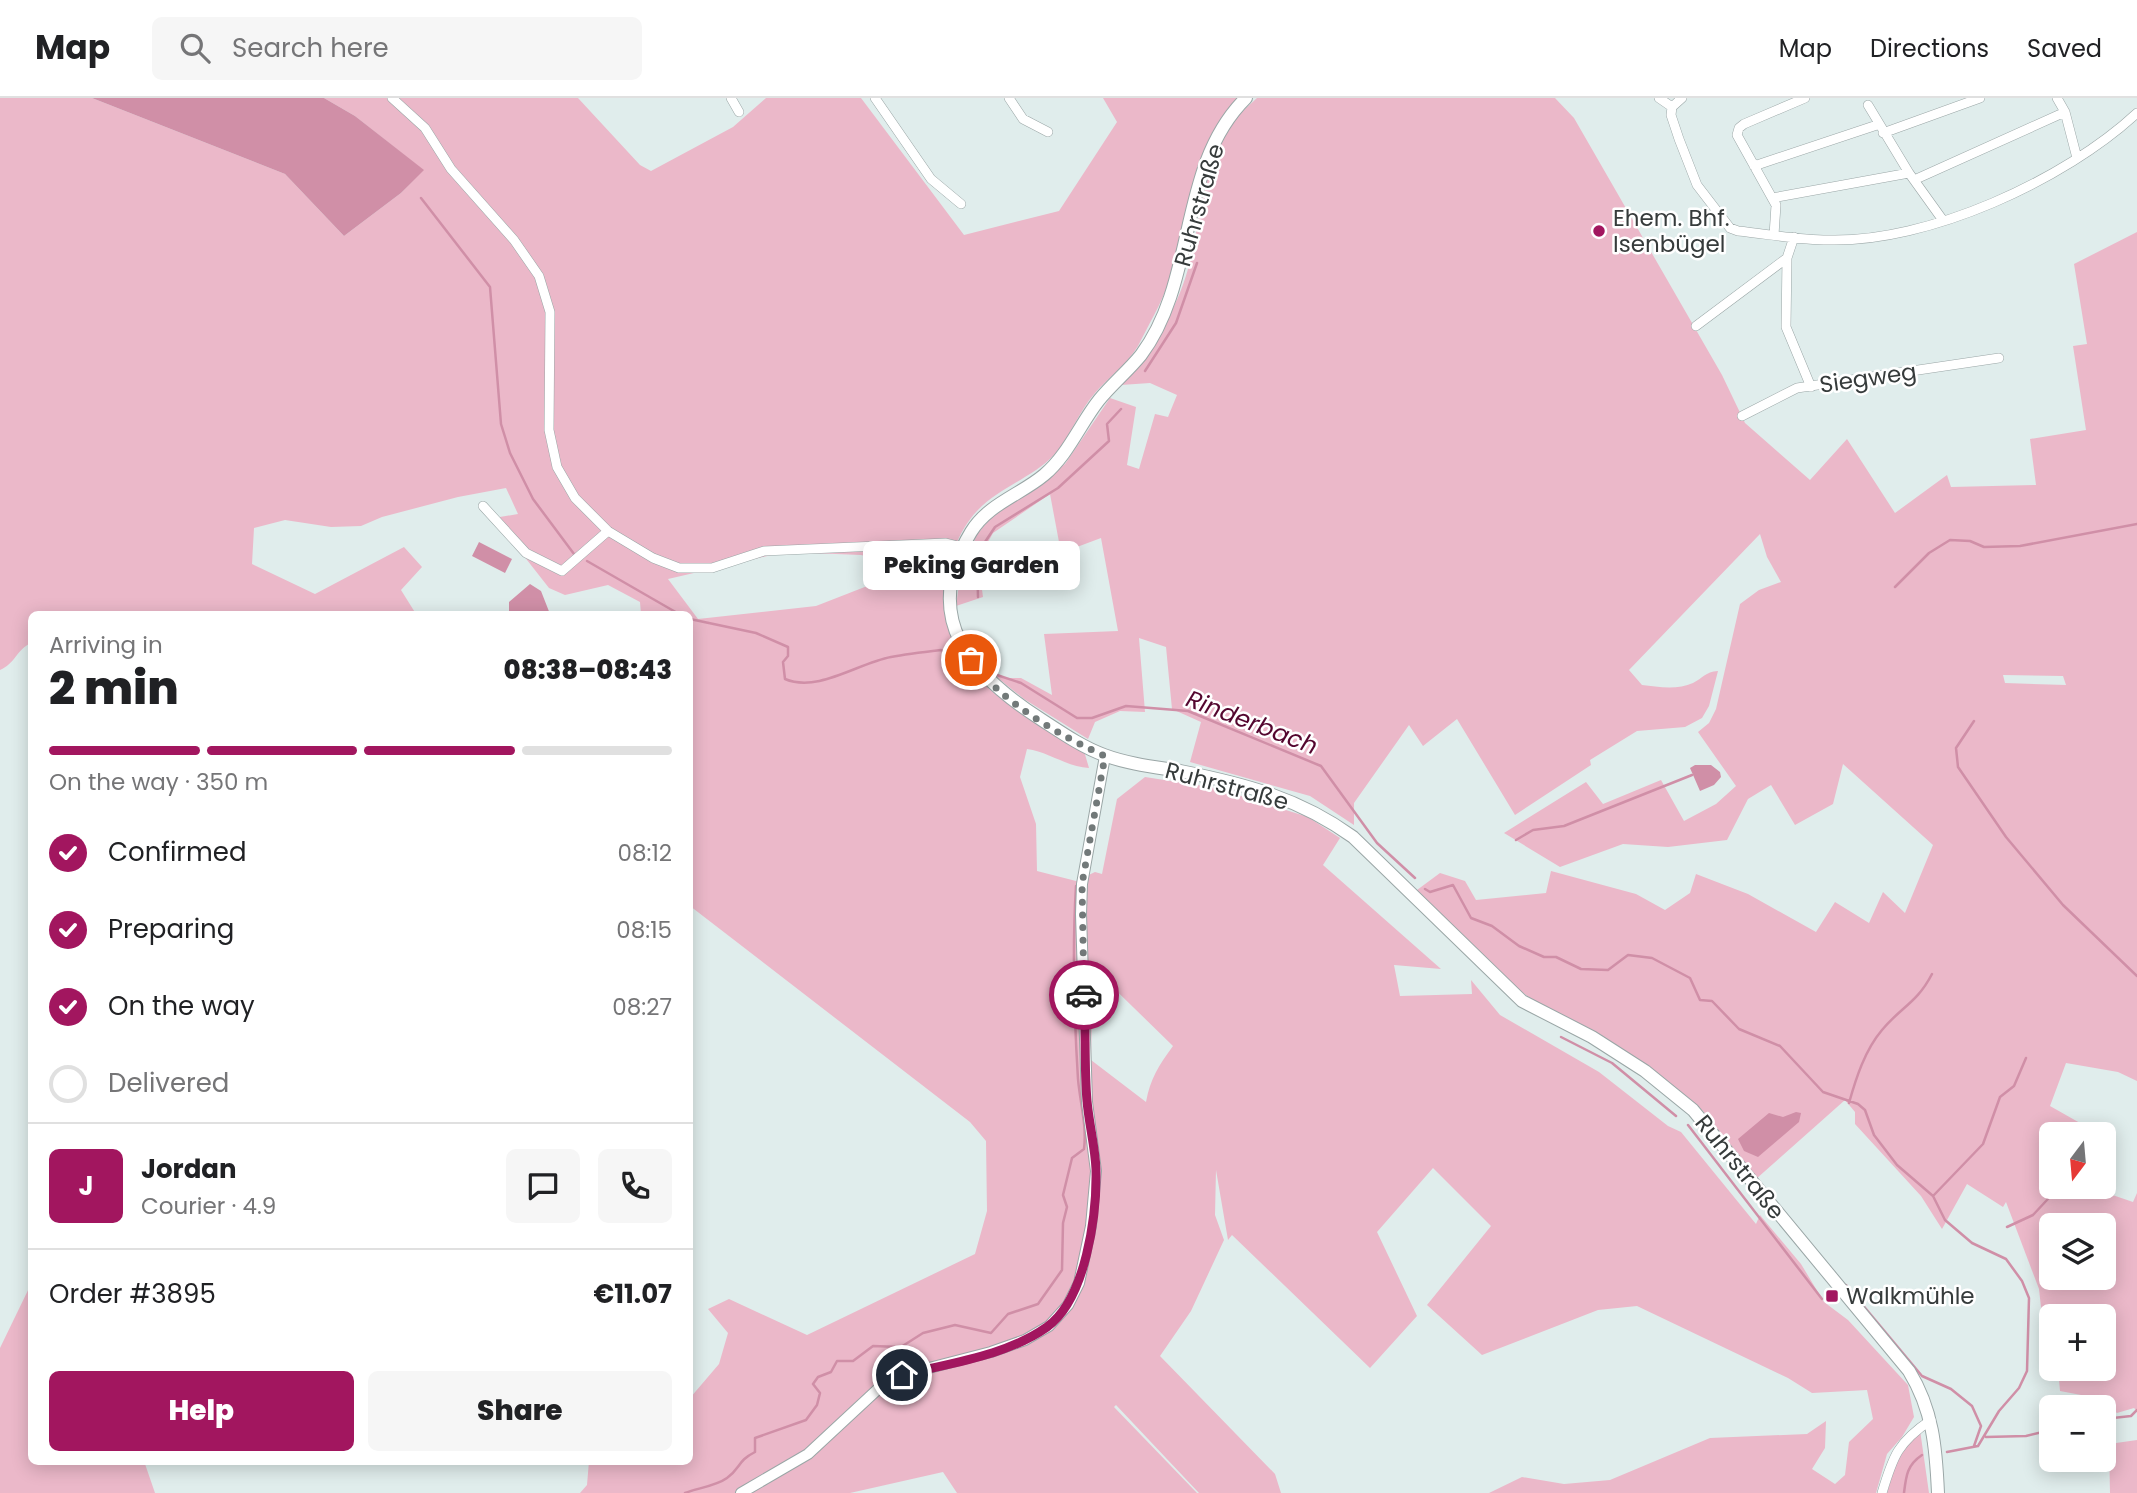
<!DOCTYPE html>
<meta charset="utf-8">
<style>
body{margin:0;font-family:Poppins,sans-serif;background:#f6f6f6;color:#202124;height:100vh;display:flex;flex-direction:column;font-size:26px;white-space:nowrap}
*{box-sizing:border-box;margin:0}
p{font-size:23px;color:#757577}
.icon{flex:none;width:38px;height:38px;fill:none;stroke:currentColor;stroke-width:2;stroke-linecap:round;stroke-linejoin:round}
.map{position:relative;flex:1;overflow:hidden}
.sheet{position:absolute;left:28px;top:513px;width:665px;height:854px;display:flex;flex-direction:column;background:#fff;border-radius:10px;box-shadow:0 4px 18px #0003}
.sheet>*{flex:none}
.needle{width:46px;rotate:196deg}
.controls{position:absolute;left:2039px;top:1024px;display:grid;gap:14px}
.controls a{display:grid;place-items:center;width:77px;height:77px;border-radius:10px;background:#fff;box-shadow:0 4px 18px #0003;font-size:35px}
.pin{position:absolute;display:grid;place-items:center;width:60px;height:60px;color:#fff;margin:-30px;border:4px solid #fff;border-radius:50%;box-shadow:0 2px 7px #0007}
.courier{position:absolute;display:grid;place-items:center;width:70px;height:70px;margin:-35px;border:5px solid #a2165f;border-radius:50%;background:#fff;color:#222;box-shadow:0 2px 9px #0007}
.bubble{position:absolute;height:49px;border-radius:10px;background:#fff;box-shadow:0 4px 18px #0003;font-size:23px;font-weight:800;line-height:49px;text-align:center}
.head em{font-style:normal;font-weight:800}
.head div{display:flex;flex-direction:column-reverse}
.head{display:flex;align-items:center;justify-content:space-between;height:119px;padding:0 21px}
h1{font-size:46px;font-weight:800;line-height:52px}
.bar{display:grid;grid-template-columns:repeat(4,1fr);gap:10px 7px;align-content:center;height:84px;padding:0 21px}
.bar i{height:9px;border-radius:5px;background:#e0e0e0}
.bar .selected{background:#a2165f}
.bar p{grid-column:span 4}
.line{display:flex;align-items:center;gap:18px;padding:0 21px;border-top:2px solid #e0e0e0}
.line div{flex:1}
.round{display:grid;place-items:center;flex:none;width:74px;height:74px;border-radius:10px;background:#f6f6f6}
ol{padding:0 21px;list-style:none}
li{display:flex;align-items:center;gap:21px;height:77px}
li p{margin-inline-start:auto}
li .icon{padding:7px;border-radius:50%;background:#a2165f;color:#fff;stroke-width:4}
li:last-child{color:#757577}
li i{width:38px;height:38px;border:4px solid #e0e0e0;border-radius:50%}
.button{display:flex;gap:14px;margin-top:auto;padding:14px 21px}
.button a{flex:1;height:80px;border-radius:10px;background:#a2165f;color:#fff;font-size:28px;font-weight:800;line-height:80px;text-align:center}
.button a+a{background:#f6f6f6;color:#202124}
header{display:flex;align-items:center;gap:42px;box-sizing:border-box;height:98px;padding:0 35px;background:#fff;border-bottom:2px solid #e0e0e0}
header strong{font-size:33px}
nav{display:flex;gap:38px;margin-inline-start:auto;font-size:24px}
.search{width:490px;height:63px;background:#f6f6f6;display:flex;align-items:center;gap:18px;box-sizing:border-box;padding:0 24px;border-radius:10px;color:#757577;font-size:26px}
.map>svg:first-child{display:block}
.green{fill:#ebb8c9;fill-rule:evenodd}
.water{fill:#d08fa7}
.lines{fill:none;stroke-linecap:round;stroke-linejoin:round}
.stream{stroke:#d08fa7;stroke-width:2.5}
.minor-casing{stroke:#9aa6a6;stroke-width:10}
.tertiary-casing{stroke:#9aa6a6;stroke-width:12}
.secondary-casing{stroke:#9aa6a6;stroke-width:14}
.minor{stroke:#fff;stroke-width:9}
.tertiary{stroke:#fff;stroke-width:10}
.secondary{stroke:#fff;stroke-width:12}
.done{stroke:#727979;stroke-width:7;stroke-dasharray:0 12.6}
.route{stroke:#a2165f;stroke-width:9}
.poi-dot{fill:#a2165f;stroke:#fff;stroke-width:2.5}
.labels{text-anchor:middle;dominant-baseline:central;stroke-width:5;stroke-linejoin:round;paint-order:stroke}
.street-label{font-size:23px;fill:#363b3b;stroke:#fff}
.poi-label{font-size:23px;fill:#363b3b;stroke:#fff;text-anchor:start}
.water-label{font-size:24px;font-style:italic;fill:#54062f;stroke:#fff}
</style>
<header>
<strong>Map</strong>
<div class="search"><svg class="icon" aria-label="search" viewBox="0 0 24 24"><circle cx="10" cy="10" r="6"/><path d="M15 15l6 6"/></svg>Search here</div>
<nav><a>Map</a><a>Directions</a><a>Saved</a></nav>
</header>
<div class="map">
<svg width="2137" height="1395" viewBox="0 0 2137 1395">
<rect width="100%" height="100%" fill="#e0edec"/>
<!-- green -->
<path class="green" d="M0,0H92L285,76L344,138L401,95L423,72L355,18L324,0H578L640,67L651,73L733,29L766,0H861L964,137L1059,113L1117,24L1103,0H1240C1190,50 1191,122 1168,186C1161,206 1148,228 1138,248C1128,265 1108,280 1095,295C1079,313 1070,339 1054,357C1032,380 998,390 977,413C958,433 948,463 946,490C941,580 1018,612 1084,653L1089,670C1067,669 1049,654 1027,651L1020,679L1036,726L1037,773L1076,783L1095,774L1102,776L1117,701L1145,679L1216,690L1308,719L1340,740L1323,767L1441,871L1394,867L1400,898L1472,896L1471,882L1500,917L1599,974L1668,1028L1681,1034L1756,1126L1760,1117L1801,1166L1824,1204L1848,1222L1908,1287L1914,1319L1902,1339L1887,1356L1876,1395H1489L1522,1379L1564,1386L1610,1382L1710,1340L1807,1336L1826,1323L1825,1350L1812,1371L1835,1386L1845,1377L1849,1344L1873,1321L1867,1292L1812,1295L1788,1280L1637,1208L1598,1212L1482,1257L1427,1207L1491,1128L1433,1070L1377,1134L1417,1218L1370,1270L1232,1137L1228,1142L1216,1072L1215,1117L1224,1142L1191,1213L1160,1258L1275,1376L1281,1395H1199L1116,1307L1114,1309L1197,1395H957L943,1374L850,1395H580L587,1387L589,1363H690V1300L719,1266L728,1235L708,1211L729,1201L807,1237L975,1156L987,1113L986,1043L970,1024L690,808V516H641L640,504L608,487L565,497L549,490L494,420L518,416L506,390L458,399L382,419L361,428L331,429L285,422L254,430L252,466L315,496L404,449L422,469L401,492L416,516H32L31,545C17,551 15,566 0,572ZM785,454L861,457L916,469L816,508L698,521L668,481ZM1093,870L1173,948C1159,967 1150,981 1146,1004L1091,962Z
M1257,0H1555L1574,20L1722,277L1745,325L1810,382L1847,341L1895,415L1947,377L1951,389L2036,387L2030,341L2086,332L2073,248L2087,246L2074,166L2137,134V983L2118,974L2066,965L2050,1008L2080,1025L2090,1036H2051V1088L2089,1089L2133,1104L2137,1095V1313L2134,1310L2117,1315L2097,1300L2060,1293L2058,1271L2104,1270V1218H2051V1257L2045,1245L2039,1191L2006,1104L2003,1109L1967,1086L1942,1131L1921,1098L1855,1026V1014L1845,1002L1756,1081L1703,1013L1660,977L1599,936L1544,910L1508,884L1417,792L1440,775L1465,783L1476,802L1546,795L1551,773L1636,796L1665,812L1690,795L1696,776L1748,796L1816,834L1835,804L1869,825L1883,794L1905,815L1933,747L1843,666L1833,706L1795,727L1771,687L1748,701L1727,742L1668,749L1623,746L1560,769L1504,735L1586,684L1603,706L1661,682L1684,723L1716,706L1736,688L1698,634L1709,625L1716,611L1740,506L1759,492L1781,484L1767,459L1760,436L1629,572L1642,587C1658,589 1678,592 1693,585C1703,580 1705,574 1718,573L1709,608L1702,620L1685,629L1637,633L1590,662L1591,667L1515,717L1457,621L1423,648L1409,627L1354,705V727L1310,698L1190,664L1201,624L1172,611L1166,549L1139,540L1145,614L1120,613L1095,624L1088,641L1024,601L983,568L1006,580H1021L1052,597L1044,536L1118,533L1101,440L1069,452L1059,444L1050,396L993,435L978,462L983,499L956,508L960,479L977,436L991,420L1065,366L1110,300L1136,309L1127,367L1139,371L1155,316L1168,319L1177,297L1150,285L1121,287C1150,255 1176,214 1188,171C1201,122 1202,72 1230,27C1237,17 1248,9 1257,0ZM2003,577L2063,578L2066,587L2005,585ZM2051,1127H2104V1180H2051Z
M31,1186L32,1363H144L155,1395H0V1250Z
M1920,1332L1929,1395H1887L1896,1363Z
M2137,1342V1395H2110L2109,1346Z"/>
<!-- water -->
<path class="water" d="M92,0H324L355,18L424,72L401,95L344,138L285,76Z
M479,444L512,461L505,475L472,458Z
M530,486L541,493L550,516H509V504Z
M1695,667H1711L1720,674L1721,679L1714,687L1700,693L1690,670Z
M1796,1014L1801,1015L1799,1024L1758,1059L1744,1053L1738,1041L1769,1015L1783,1019Z"/>
<g class="lines">
<!-- stream -->
<path class="stream" d="M421,100L490,189L501,326L510,355L533,401L574,456
M1145,273L1176,225L1197,165
M587,463L679,516
M1895,489L1929,455L1950,442L1970,443L1984,449L2020,448L2137,426
M978,499L977,456L995,429L1058,390L1109,343L1107,326L1121,311
M690,521L756,535L788,549V558L783,564L785,581C818,595 858,565 891,559C907,556 924,554 941,552L947,555
M994,576L1021,585L1077,620H1092L1126,608L1188,613L1321,668L1377,745L1415,780
M1974,623L1956,650L1958,669L2006,739L2063,807L2137,878
M1516,742L1533,732L1564,728L1692,677
M1425,791L1430,794L1453,787L1471,820L1492,828L1519,848L1544,859H1556L1581,871L1608,872L1628,857L1652,860L1690,880L1700,902L1712,903L1739,931L1780,948L1823,994L1858,1006L1865,1012L1874,1037L1897,1067L1933,1098L1945,1122L1972,1145L2006,1161L2022,1183L2029,1200L2027,1273L2019,1290L1999,1313L1978,1348L1947,1354
M1561,939L1612,965L1676,1018
M1849,1005C1856,980 1865,952 1882,932C1901,909 1917,905 1932,876
M1688,1027L1822,1201
M1933,1098L1983,1046L2000,999L2014,988L2026,960
M2007,1129L2033,1117L2060,1088
M1846,1187L1922,1278L1951,1291L1972,1308L1981,1328L1974,1348
M2104,1321L2131,1318L2137,1312
M1986,1339L2026,1338L2051,1332
M685,1395C698,1390 716,1388 727,1380C741,1370 737,1363 755,1354V1340L806,1322L817,1307L820,1295L813,1286L818,1279L831,1274L837,1263H853L873,1248L901,1249L923,1235L955,1227L991,1235L1008,1216L1038,1206L1062,1172L1063,1125L1067,1109L1063,1097L1072,1060L1084,1051C1087,1027 1080,1005 1078,981C1074,917 1072,853 1076,788
M1904,1395C1906,1378 1907,1367 1922,1357"/>
<!-- minor casing -->
<g class="minor-casing">
<path id="minor" d="M392,0L425,30L451,71L514,142L539,178L550,214L549,332L557,369L575,400L608,433L653,460L679,470H712L764,453L946,445L962,449
M731,0L739,14
M875,0L931,81L961,106
M1009,0L1023,21L1048,34
M1659,0L1672,9
M1682,0L1672,9L1671,17L1679,41L1697,87L1730,130L1738,133C1768,136 1798,142 1828,142C1928,145 2065,82 2137,15
M2057,0L2065,14L2077,60
M1868,7L1909,75L1942,121
M1883,35L1980,0
M1754,68L1877,27
M1914,82L2065,14
M1772,100L1909,75
M1774,137L1776,107L1737,37L1739,30L1744,26L1805,0
M1794,139L1787,160L1786,229L1811,289
M1696,228L1787,160
M1742,318L1797,290L1999,260
M483,408L526,455L562,473L608,433
M1882,1395C1893,1358 1898,1344 1931,1322"/>
</g>
<!-- tertiary casing -->
<g class="tertiary-casing">
<path id="tertiary" d="M741,1395L808,1356L878,1291L902,1277L991,1254L1025,1242L1049,1228L1068,1207L1079,1185L1091,1128L1096,1073L1087,1004L1081,816L1082,786L1105,658"/>
</g>
<!-- secondary casing -->
<g class="secondary-casing">
<path id="secondary" d="M1246,0C1177,68 1198,181 1141,257C1128,273 1112,286 1099,302C1080,326 1068,357 1044,377C1020,397 988,406 971,434C919,520 970,576 1042,622C1062,635 1082,649 1104,657C1128,666 1155,669 1180,673C1245,686 1299,700 1353,739L1522,903L1592,939L1645,973L1693,1012L1909,1273C1933,1312 1936,1350 1938,1395"/>
</g>
<!-- minor -->
<use href="#minor" class="minor"/>
<!-- tertiary -->
<use href="#tertiary" class="tertiary"/>
<!-- secondary -->
<use href="#secondary" class="secondary"/>
</g>
<g class="lines">
<!-- done -->
<path class="done" d="M971,562C998,602 1062,639 1105,658L1082,786L1084,897"/>
<!-- route -->
<path class="route" d="M902,1277C950,1265 1006,1258 1047,1229C1086,1201 1097,1117 1096,1071C1095,1048 1089,1026 1087,1003C1084,968 1086,932 1084,897"/>
</g>
<!-- markers -->
<g class="poi-dot">
<circle cx="1599" cy="133" r="7"/>
<rect x="1825" y="1191" width="14" height="14" rx="3.5"/>
</g>
<g class="labels">
<!-- street labels -->
<g class="street-label">
<text transform="translate(1199 107) rotate(-74)">Ruhrstraße</text>
<text transform="translate(1868 280) rotate(-8)">Siegweg</text>
<text transform="translate(1227 688) rotate(15)">Ruhrstraße</text>
<text transform="translate(1740 1069) rotate(51)">Ruhrstraße</text>
</g>
<!-- poi labels -->
<g class="poi-label">
<text x="1613" y="120">Ehem. Bhf.<tspan x="1613" dy="26">Isenbügel</tspan></text>
<text x="1846" y="1198">Walkmühle</text>
</g>
<!-- water labels -->
<g class="water-label">
<text transform="translate(1252 624) rotate(21)">Rinderbach</text>
</g>
</g>
</svg>
<div class="controls">
<a><svg class="needle" viewBox="-14 -14 28 28"><path d="M0-13l5 13h-10z" fill="#e53935"/><path d="M0 13l5-13h-10z" fill="#757577"/></svg></a>
<a><svg class="icon" aria-label="layers" viewBox="0 0 24 24"><path d="M12 4l9 5-9 5-9-5zM3 14l9 5 9-5"/></svg></a>
<a>+</a>
<a>−</a>
</div>
<div class="pin" style="left:971px;top:562px;background:#ea580c"><svg class="icon" aria-label="bag" viewBox="0 0 24 24"><path d="M5 8h14l-1 12H6zM9 8a3 3 0 0 1 6 0"/></svg></div>
<div class="pin" style="left:902px;top:1277px;background:#1f2937"><svg class="icon" aria-label="home" viewBox="0 0 24 24"><path d="M3 11l9-7 9 7M6 9v11h12V9"/></svg></div>
<div class="courier" style="left:1084px;top:897px"><svg class="icon" aria-label="car" viewBox="0 0 24 24"><path d="M5 17H2v-5l4-1 3-4h7l3 4 3 1v5h-3M9 17h6M6 11h13"/><circle cx="7" cy="17" r="2"/><circle cx="17" cy="17" r="2"/></svg></div>
<div class="bubble" style="left:863px;top:443px;width:217px">Peking Garden</div>
<section class="sheet">
<div class="head"><div><h1>2 min</h1><p>Arriving in</p></div><em>08:38–08:43</em></div>
<div class="bar"><i class="selected"></i><i class="selected"></i><i class="selected"></i><i></i><p>On the way · 350 m</p></div>
<ol>
<li><svg class="icon" aria-label="check" viewBox="0 0 24 24"><path d="M5 12l5 5 9-10"/></svg>Confirmed<p>08:12</p></li>
<li><svg class="icon" aria-label="check" viewBox="0 0 24 24"><path d="M5 12l5 5 9-10"/></svg>Preparing<p>08:15</p></li>
<li><svg class="icon" aria-label="check" viewBox="0 0 24 24"><path d="M5 12l5 5 9-10"/></svg>On the way<p>08:27</p></li>
<li><i></i>Delivered</li>
</ol>
<div class="line" style="height:126px"><b class="round" style="background:#a2165f;color:#fff">J</b><div><b>Jordan</b><p>Courier · 4.9</p></div><a class="round"><svg class="icon" aria-label="chat" viewBox="0 0 24 24"><path d="M4 5h16v11H9l-5 4z"/></svg></a><a class="round"><svg class="icon" aria-label="phone" viewBox="0 0 24 24"><path d="M5 4h4l2 5-3 2q2 4 5 5l2-3 5 2v4C11 20 4 13 5 4z"/></svg></a></div>
<div class="line" style="height:91px"><div>Order #3895</div><b>€11.07</b></div>
<div class="button"><a>Help</a><a>Share</a></div>
</section>
</div>
